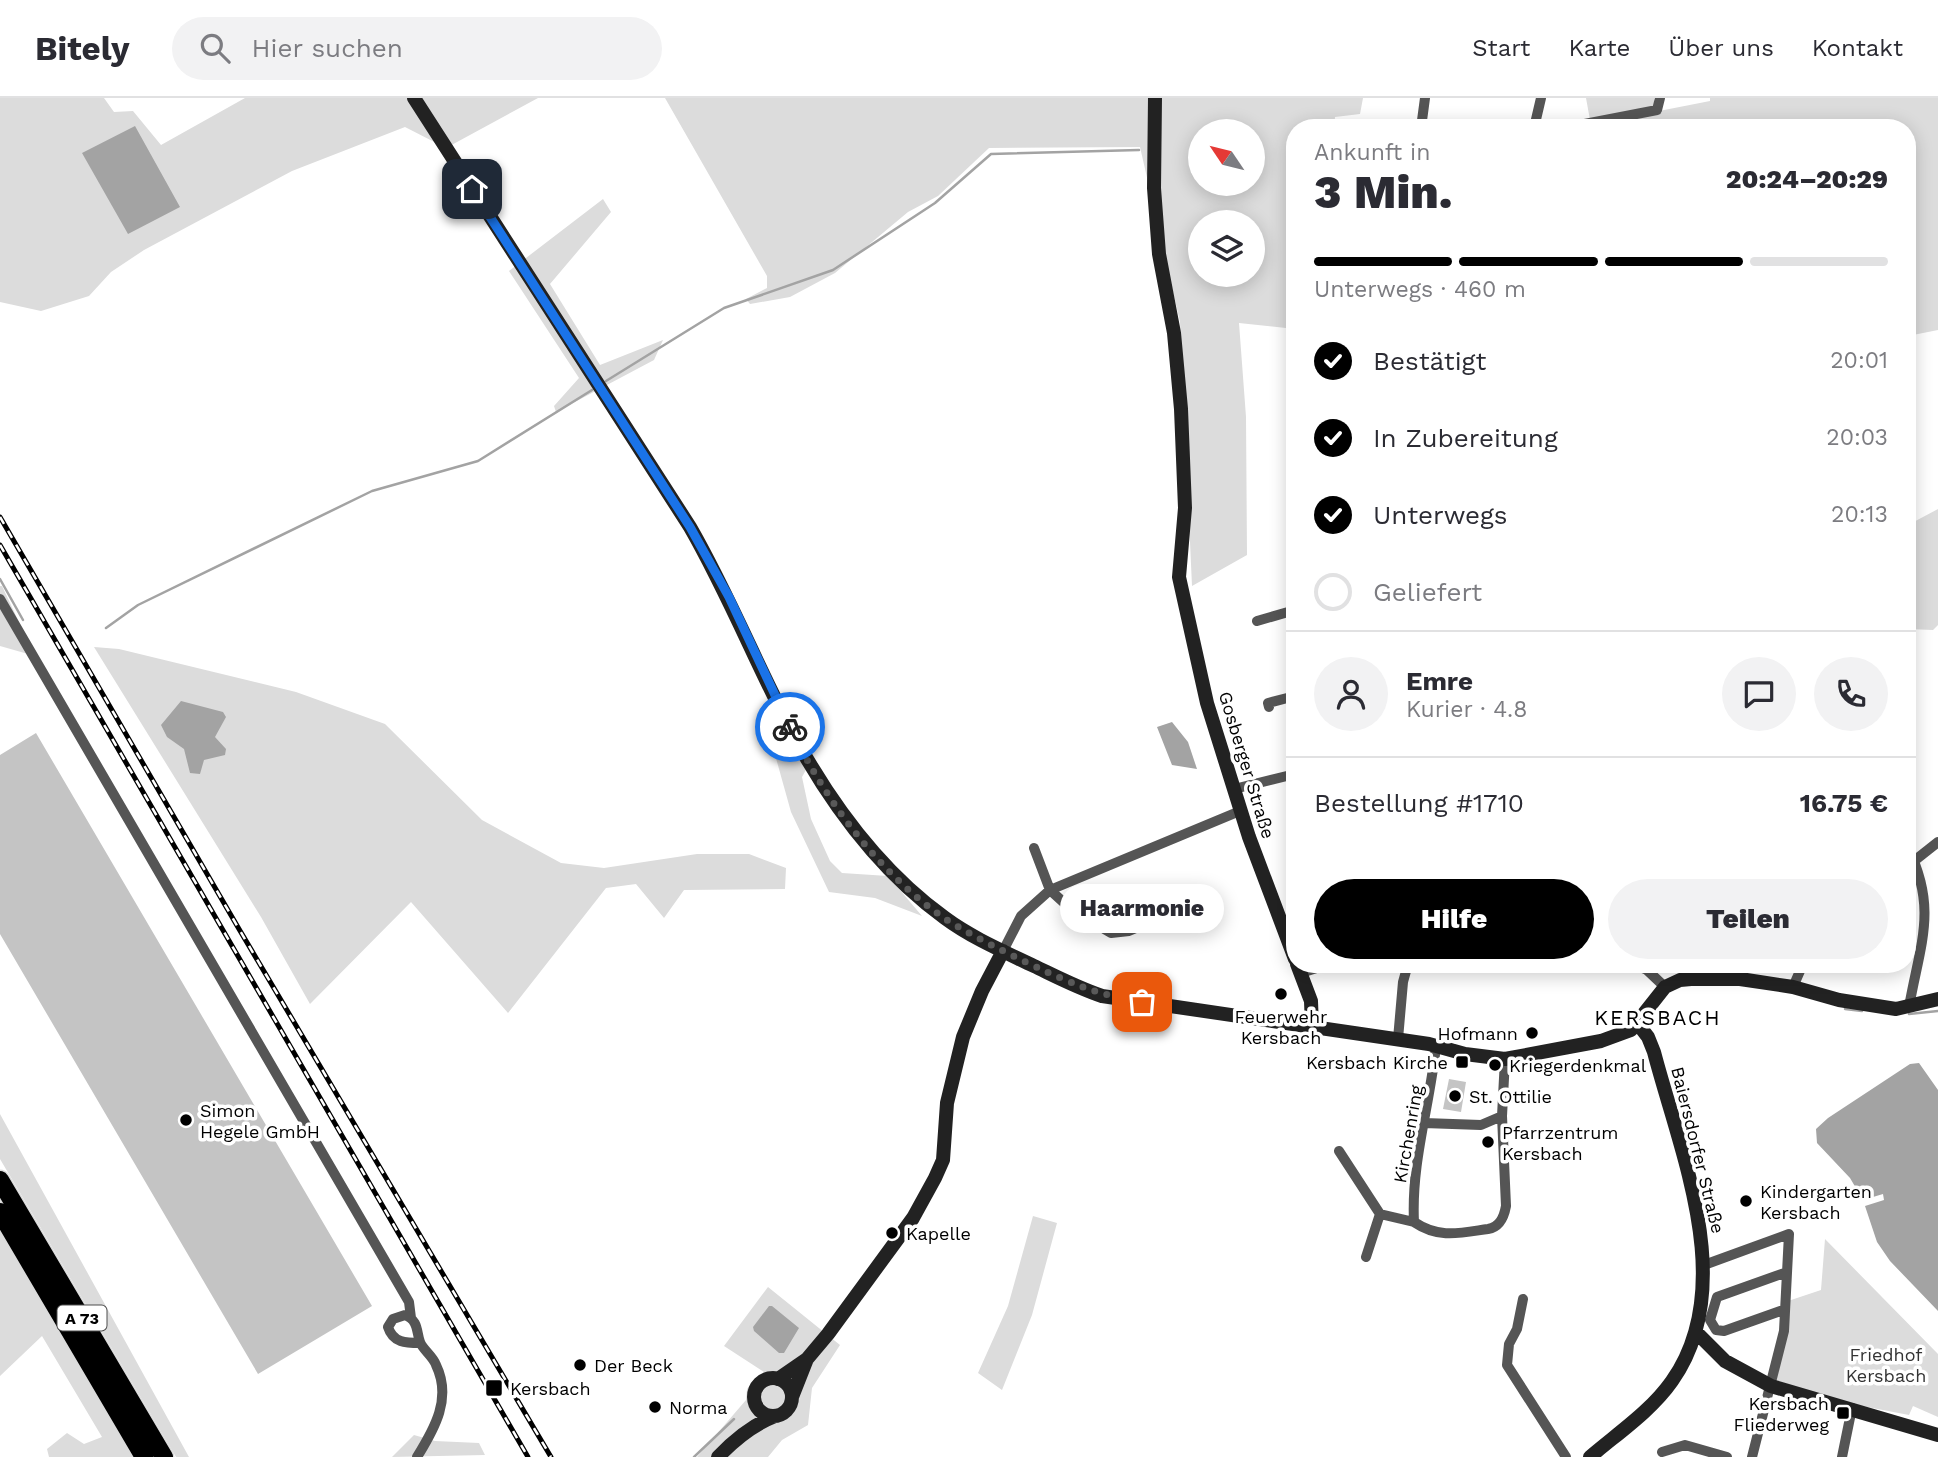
<!DOCTYPE html>
<html lang="de">
<meta charset="utf-8">
<style>
body{margin:0;font-family:"Work Sans",sans-serif;background:#f2f2f3;color:#2b2b33;height:100vh;display:flex;flex-direction:column;font-size:26px;white-space:nowrap}
*{box-sizing:border-box;margin:0}
p{font-size:23px;color:#7c7c81}
.icon{flex:none;width:38px;height:38px;fill:none;stroke:currentColor;stroke-width:2;stroke-linecap:round;stroke-linejoin:round}
.map{position:relative;flex:1;overflow:hidden}
.drawer{position:absolute;left:1286px;top:21px;width:630px;height:854px;display:flex;flex-direction:column;background:#fff;border-radius:28px;box-shadow:0 4px 18px #0003}
.drawer>*{flex:none}
.needle{width:46px;rotate:305deg}
.controls{position:absolute;left:1188px;top:21px;display:grid;gap:14px}
.controls a{display:grid;place-items:center;width:77px;height:77px;border-radius:50%;background:#fff;box-shadow:0 4px 18px #0003;font-size:35px}
.pin{position:absolute;display:grid;place-items:center;width:60px;height:60px;color:#fff;margin:-30px;border-radius:14px;box-shadow:0 4px 10px #0006}
.courier{position:absolute;display:grid;place-items:center;width:70px;height:70px;margin:-35px;border:5px solid #1a73e8;border-radius:50%;background:#fff;color:#222;box-shadow:0 2px 9px #0007}
.bubble{position:absolute;height:49px;border-radius:24px;background:#fff;box-shadow:0 4px 18px #0003;font-size:23px;font-weight:800;line-height:49px;text-align:center}
.summary em{font-style:normal;font-weight:800}
.summary div{display:flex;flex-direction:column-reverse}
.summary{display:flex;align-items:center;justify-content:space-between;height:119px;padding:0 28px}
h1{font-size:46px;font-weight:800;line-height:52px}
.bar{display:grid;grid-template-columns:repeat(4,1fr);gap:10px 7px;align-content:center;height:84px;padding:0 28px}
.bar i{height:9px;border-radius:5px;background:#e1e1e2}
.bar .active{background:#000}
.bar p{grid-column:span 4}
.line{display:flex;align-items:center;gap:18px;padding:0 28px;border-top:2px solid #e1e1e2}
.line div{flex:1}
.round{display:grid;place-items:center;flex:none;width:74px;height:74px;border-radius:37px;background:#f2f2f3}
ol{padding:0 28px;list-style:none}
li{display:flex;align-items:center;gap:21px;height:77px}
li p{margin-inline-start:auto}
li .icon{padding:7px;border-radius:50%;background:#000;color:#fff;stroke-width:4}
li:last-child{color:#7c7c81}
li i{width:38px;height:38px;border:4px solid #e1e1e2;border-radius:50%}
.action{display:flex;gap:14px;margin-top:auto;padding:14px 28px}
.action a{flex:1;height:80px;border-radius:42px;background:#000;color:#fff;font-size:28px;font-weight:800;line-height:80px;text-align:center}
.action a+a{background:#f2f2f3;color:#2b2b33}
header{display:flex;align-items:center;gap:42px;box-sizing:border-box;height:98px;padding:0 35px;background:#fff;border-bottom:2px solid #e1e1e2}
header strong{font-size:33px}
nav{display:flex;gap:38px;margin-inline-start:auto;font-size:24px}
.search{width:490px;height:63px;background:#f2f2f3;display:flex;align-items:center;gap:18px;box-sizing:border-box;padding:0 24px;border-radius:38px;color:#7c7c81;font-size:26px}
.map>svg:first-child{display:block}
.green{fill:#dcdcdc;fill-rule:evenodd}
.water{fill:#a3a3a3}
.lines{fill:none;stroke-linecap:round;stroke-linejoin:round}
.stream{stroke:#a3a3a3;stroke-width:2.5}
.building{fill:#c4c4c4}
.highway-casing{stroke:#dbdbdb;stroke-width:21}
.street{stroke:#555;stroke-width:10}
.secondary{stroke:#222;stroke-width:14}
.highway{stroke:#000;stroke-width:18}
.rail-casing{stroke:#000;stroke-width:5}
.rail{stroke:#fff;stroke-width:2.5;stroke-dasharray:8;stroke-linecap:butt}
.done{stroke:#595959;stroke-width:7;stroke-dasharray:0 12.6}
.route{stroke:#1a73e8;stroke-width:9}
.poi-dot{fill:#000;stroke:#fff;stroke-width:2.5}
.labels{text-anchor:middle;dominant-baseline:central;stroke-width:7;stroke-linejoin:round;paint-order:stroke}
.shield{fill:#fff;stroke:#4c4c4c;stroke-width:2}
.shield-label{font-size:16px;font-weight:bold;fill:#000}
.street-label{font-size:18px;fill:#000;stroke:#fff}
.poi-label{font-size:18px;fill:#000;stroke:#fff;text-anchor:start}
.park-label{font-size:18px;fill:#333;stroke:#fff}
.quarter-label{font-size:21px;letter-spacing:2px;fill:#000;stroke:#fff}
</style>
<header>
<strong>Bitely</strong>
<div class="search"><svg class="icon" aria-label="search" viewBox="0 0 24 24"><circle cx="10" cy="10" r="6"/><path d="M15 15l6 6"/></svg>Hier suchen</div>
<nav><a>Start</a><a>Karte</a><a>Über uns</a><a>Kontakt</a></nav>
</header>
<div class="map">
<svg width="1938" height="1359" viewBox="0 0 1938 1359">
<rect width="100%" height="100%" fill="#fff"/>
<!-- green -->
<path class="green" d="M0,0H104L114,14L133,13L161,47L245,0H538L446,50L405,29L292,73L144,152L111,174L89,198L41,213L0,204Z
M665,0H1363L1360,16L1335,19L1334,30H1295V231L1239,225L1246,319L1247,457L1192,488L1180,224L1140,49L989,50L938,98L908,114L835,175L790,199L750,206L746,201L767,190V178ZM1200,33H1253V86H1200ZM1200,124H1253V177H1200Z
M1586,0H1654V14L1710,3V0H1938V232L1908,238V30H1618L1615,17L1590,22Z
M603,101L611,114L550,186L600,267L663,242L654,262L556,314L554,308L579,280L509,173Z
M1938,411V527L1933,532L1908,531V427Z
M0,488H2L35,558L0,548Z
M94,549L119,551L296,594L385,626L482,722L561,765L604,770L697,756H749L786,770L785,791L684,792L664,820L636,786L606,790L508,915L411,804L310,906L261,819Z
M775,608L807,670L802,679L811,721L830,763L842,775L888,778L922,818L875,800L829,794L791,714L774,653Z
M0,1016L189,1359H176L0,1061Z
M1033,1118L1057,1125L1032,1217L1002,1292L978,1275L1008,1208Z
M0,1133L133,1359H49L47,1351L67,1335L84,1346L102,1339L42,1238L0,1278Z
M1825,1141L1938,1256V1319L1913,1308L1909,1317L1836,1303L1776,1282L1785,1204L1821,1192Z
M768,1189L840,1247L812,1290L808,1327L782,1342L768,1359H697L746,1302L747,1291L764,1274L724,1248Z
M414,1337L435,1343L479,1345L485,1357L392,1359Z"/>
<!-- water -->
<path class="water" d="M135,28L180,109L128,136L82,55Z
M181,603L223,614L226,619L215,639L226,651L225,657L204,662L200,676L190,675L184,651L167,639L161,627Z
M1172,624L1188,644L1197,671L1172,667L1157,629Z
M1919,965L1938,992V1213L1890,1163L1877,1144L1865,1108L1884,1102L1883,1096L1863,1102L1850,1080L1817,1045L1816,1031L1828,1020L1910,966Z
M769,1208H772L799,1230L784,1255H779L754,1233L753,1229Z"/>
<g class="lines">
<!-- stream -->
<path class="stream" d="M606,283L724,210L833,172L935,105L991,56L1139,52
M0,481L23,522
M106,530L138,507L372,393L478,363L592,292
M1845,911L1862,913
M1909,916L1938,913
M694,1359L734,1321"/>
</g>
<!-- building -->
<path class="building" d="M36,635L372,1208L258,1276L0,836V657Z
M1449,981L1466,984L1461,1014L1443,1011Z"/>
<g class="lines">
<!-- highway casing -->
<g class="highway-casing">
<path id="highway" d="M0,1082L164,1359
M0,1114L144,1359"/>
</g>
<!-- street -->
<path class="street" d="M1421,30L1425,0
M1534,30L1541,0
M1564,30L1657,12L1660,0
M0,501L409,1204L411,1220
M1257,523L1295,512
M1269,609L1268,605L1295,598
M1908,638L1909,637
M1234,691L1295,676
M1034,750L1050,792L1072,812L1111,835L1129,833L1172,815
M1908,750C1938,811 1920,846 1909,909
M1914,763L1938,744
M1003,853L1021,818L1050,792L1240,713
M1515,866L1554,870L1614,866
M1633,866L1647,872L1665,889
M1717,866V880
M1301,875L1329,866
M1793,889L1803,866
M1398,941L1403,884L1408,866
M1436,948C1430,1007 1411,1064 1414,1124C1439,1141 1460,1135 1488,1131C1500,1129 1504,1119 1506,1108L1502,1018L1505,961
M1424,1025L1481,1027L1502,1018
M1339,1053L1380,1116L1414,1124
M1366,1159L1380,1116
M1704,1167L1789,1136L1784,1233L1752,1359
M1523,1201L1517,1231L1509,1246L1507,1267L1566,1359
M1783,1212L1724,1233L1716,1232L1710,1222L1717,1199L1787,1174
M1662,1354L1685,1347L1727,1359
M417,1359C435,1330 452,1300 436,1267C433,1258 423,1252 420,1244C416,1233 419,1223 405,1217L393,1221L388,1229C393,1245 406,1245 420,1245
M1842,1359L1852,1310"/>
<!-- secondary -->
<path class="secondary" d="M414,0L690,429C731,500 760,576 799,647C836,713 884,776 945,820C972,840 1005,854 1034,868C1057,879 1078,890 1102,898L1429,946L1465,956L1505,961L1601,943L1631,932L1665,889L1680,882L1691,881H1740L1793,889L1839,902L1896,911L1938,901
M1155,0L1154,90L1159,156L1174,235L1181,311L1185,410L1179,479L1207,605L1249,739L1295,861
M1297,866L1311,903L1312,929
M1697,1235L1725,1263L1771,1288L1938,1337
M754 1299a19 19 0 1 1 38 0a19 19 0 1 1-38 0Z
M778,1281L807,1261L828,1236L913,1120L935,1080L943,1062L947,1005L963,939L982,893L1003,853
M792,1299L807,1261
M718,1359C735,1341 752,1327 775,1318
M1590,1359C1618,1335 1651,1313 1672,1283C1739,1188 1680,1054 1654,954L1648,939L1638,926"/>
<!-- highway -->
<use href="#highway" class="highway"/>
<!-- rail casing -->
<g class="rail-casing">
<path id="rail" d="M0,419L239,831L551,1359
M0,447L528,1359"/>
</g>
<!-- rail -->
<use href="#rail" class="rail"/>
</g>
<g class="lines">
<!-- done -->
<path class="done" d="M790,629C825,702 879,776 947,822C974,839 1003,853 1032,867C1075,887 1095,896 1142,904"/>
<!-- route -->
<path class="route" d="M472,91L690,429L729,499L790,629"/>
</g>
<!-- markers -->
<g class="poi-dot">
<circle cx="1281" cy="896" r="7"/>
<circle cx="1532" cy="935" r="7"/>
<rect x="1455" y="957" width="14" height="14" rx="3.5"/>
<circle cx="1495" cy="967" r="7"/>
<circle cx="1455" cy="998" r="7"/>
<circle cx="186" cy="1022" r="7"/>
<circle cx="1488" cy="1044" r="7"/>
<circle cx="1746" cy="1103" r="7"/>
<circle cx="892" cy="1135" r="7"/>
<circle cx="580" cy="1267" r="7"/>
<rect x="485" y="1281" width="18" height="18" rx="3.5"/>
<circle cx="655" cy="1309" r="7"/>
<rect x="1836" y="1308" width="14" height="14" rx="3.5"/>
</g>
<g class="labels">
<!-- shield labels -->
<rect class="shield" x="57.5" y="1207.5" width="49" height="25" rx="5"/>
<g class="shield-label">
<text x="82" y="1220">A 73</text>
</g>
<!-- street labels -->
<g class="street-label">
<text transform="translate(1247 667) rotate(73)">Gosberger Straße</text>
<text transform="translate(1408 1036) rotate(-80)">Kirchenring</text>
<text transform="translate(1698 1052) rotate(76)">Baiersdorfer Straße</text>
</g>
<!-- poi labels -->
<g class="poi-label">
<text x="1281" y="918" text-anchor="middle">Feuerwehr<tspan x="1281" dy="21">Kersbach</tspan></text>
<text x="1518" y="935" text-anchor="end">Hofmann</text>
<text x="1448" y="964" text-anchor="end">Kersbach Kirche</text>
<text x="1509" y="967">Kriegerdenkmal</text>
<text x="1469" y="998">St. Ottilie</text>
<text x="200" y="1012">Simon<tspan x="200" dy="21">Hegele GmbH</tspan></text>
<text x="1502" y="1034">Pfarrzentrum<tspan x="1502" dy="21">Kersbach</tspan></text>
<text x="1760" y="1093">Kindergarten<tspan x="1760" dy="21">Kersbach</tspan></text>
<text x="906" y="1135">Kapelle</text>
<text x="594" y="1267">Der Beck</text>
<text x="510" y="1290">Kersbach</text>
<text x="1829" y="1305" text-anchor="end">Kersbach<tspan x="1829" dy="21">Fliederweg</tspan></text>
<text x="669" y="1309">Norma</text>
</g>
<!-- park labels -->
<g class="park-label">
<text x="1886" y="1256">Friedhof<tspan x="1886" dy="21">Kersbach</tspan></text>
</g>
<!-- quarter labels -->
<g class="quarter-label">
<text x="1658" y="919">KERSBACH</text>
</g>
</g>
</svg>
<div class="controls">
<a><svg class="needle" viewBox="-14 -14 28 28"><path d="M0-13l5 13h-10z" fill="#e53935"/><path d="M0 13l5-13h-10z" fill="#7c7c81"/></svg></a>
<a><svg class="icon" aria-label="layers" viewBox="0 0 24 24"><path d="M12 4l9 5-9 5-9-5zM3 14l9 5 9-5"/></svg></a>
</div>
<div class="pin" style="left:1142px;top:904px;background:#ea580c"><svg class="icon" aria-label="bag" viewBox="0 0 24 24"><path d="M5 8h14l-1 12H6zM9 8a3 3 0 0 1 6 0"/></svg></div>
<div class="pin" style="left:472px;top:91px;background:#1f2937"><svg class="icon" aria-label="home" viewBox="0 0 24 24"><path d="M3 11l9-7 9 7M6 9v11h12V9"/></svg></div>
<div class="courier" style="left:790px;top:629px"><svg class="icon" aria-label="bike" viewBox="0 0 24 24"><circle cx="6" cy="16" r="4"/><circle cx="18" cy="16" r="4"/><path d="M6 16l4-8h5l3 8M10 8l3 8H6M13 5h3"/></svg></div>
<div class="bubble" style="left:1060px;top:786px;width:164px">Haarmonie</div>
<section class="drawer">
<div class="summary"><div><h1>3 Min.</h1><p>Ankunft in</p></div><em>20:24–20:29</em></div>
<div class="bar"><i class="active"></i><i class="active"></i><i class="active"></i><i></i><p>Unterwegs · 460 m</p></div>
<ol>
<li><svg class="icon" aria-label="check" viewBox="0 0 24 24"><path d="M5 12l5 5 9-10"/></svg>Bestätigt<p>20:01</p></li>
<li><svg class="icon" aria-label="check" viewBox="0 0 24 24"><path d="M5 12l5 5 9-10"/></svg>In Zubereitung<p>20:03</p></li>
<li><svg class="icon" aria-label="check" viewBox="0 0 24 24"><path d="M5 12l5 5 9-10"/></svg>Unterwegs<p>20:13</p></li>
<li><i></i>Geliefert</li>
</ol>
<div class="line" style="height:126px"><a class="round"><svg class="icon" aria-label="person" viewBox="0 0 24 24"><circle cx="12" cy="8" r="4"/><path d="M4 21q1-7 8-7t8 7"/></svg></a><div><b>Emre</b><p>Kurier · 4.8</p></div><a class="round"><svg class="icon" aria-label="chat" viewBox="0 0 24 24"><path d="M4 5h16v11H9l-5 4z"/></svg></a><a class="round"><svg class="icon" aria-label="phone" viewBox="0 0 24 24"><path d="M5 4h4l2 5-3 2q2 4 5 5l2-3 5 2v4C11 20 4 13 5 4z"/></svg></a></div>
<div class="line" style="height:91px"><div>Bestellung #1710</div><b>16.75 €</b></div>
<div class="action"><a>Hilfe</a><a>Teilen</a></div>
</section>
</div>
